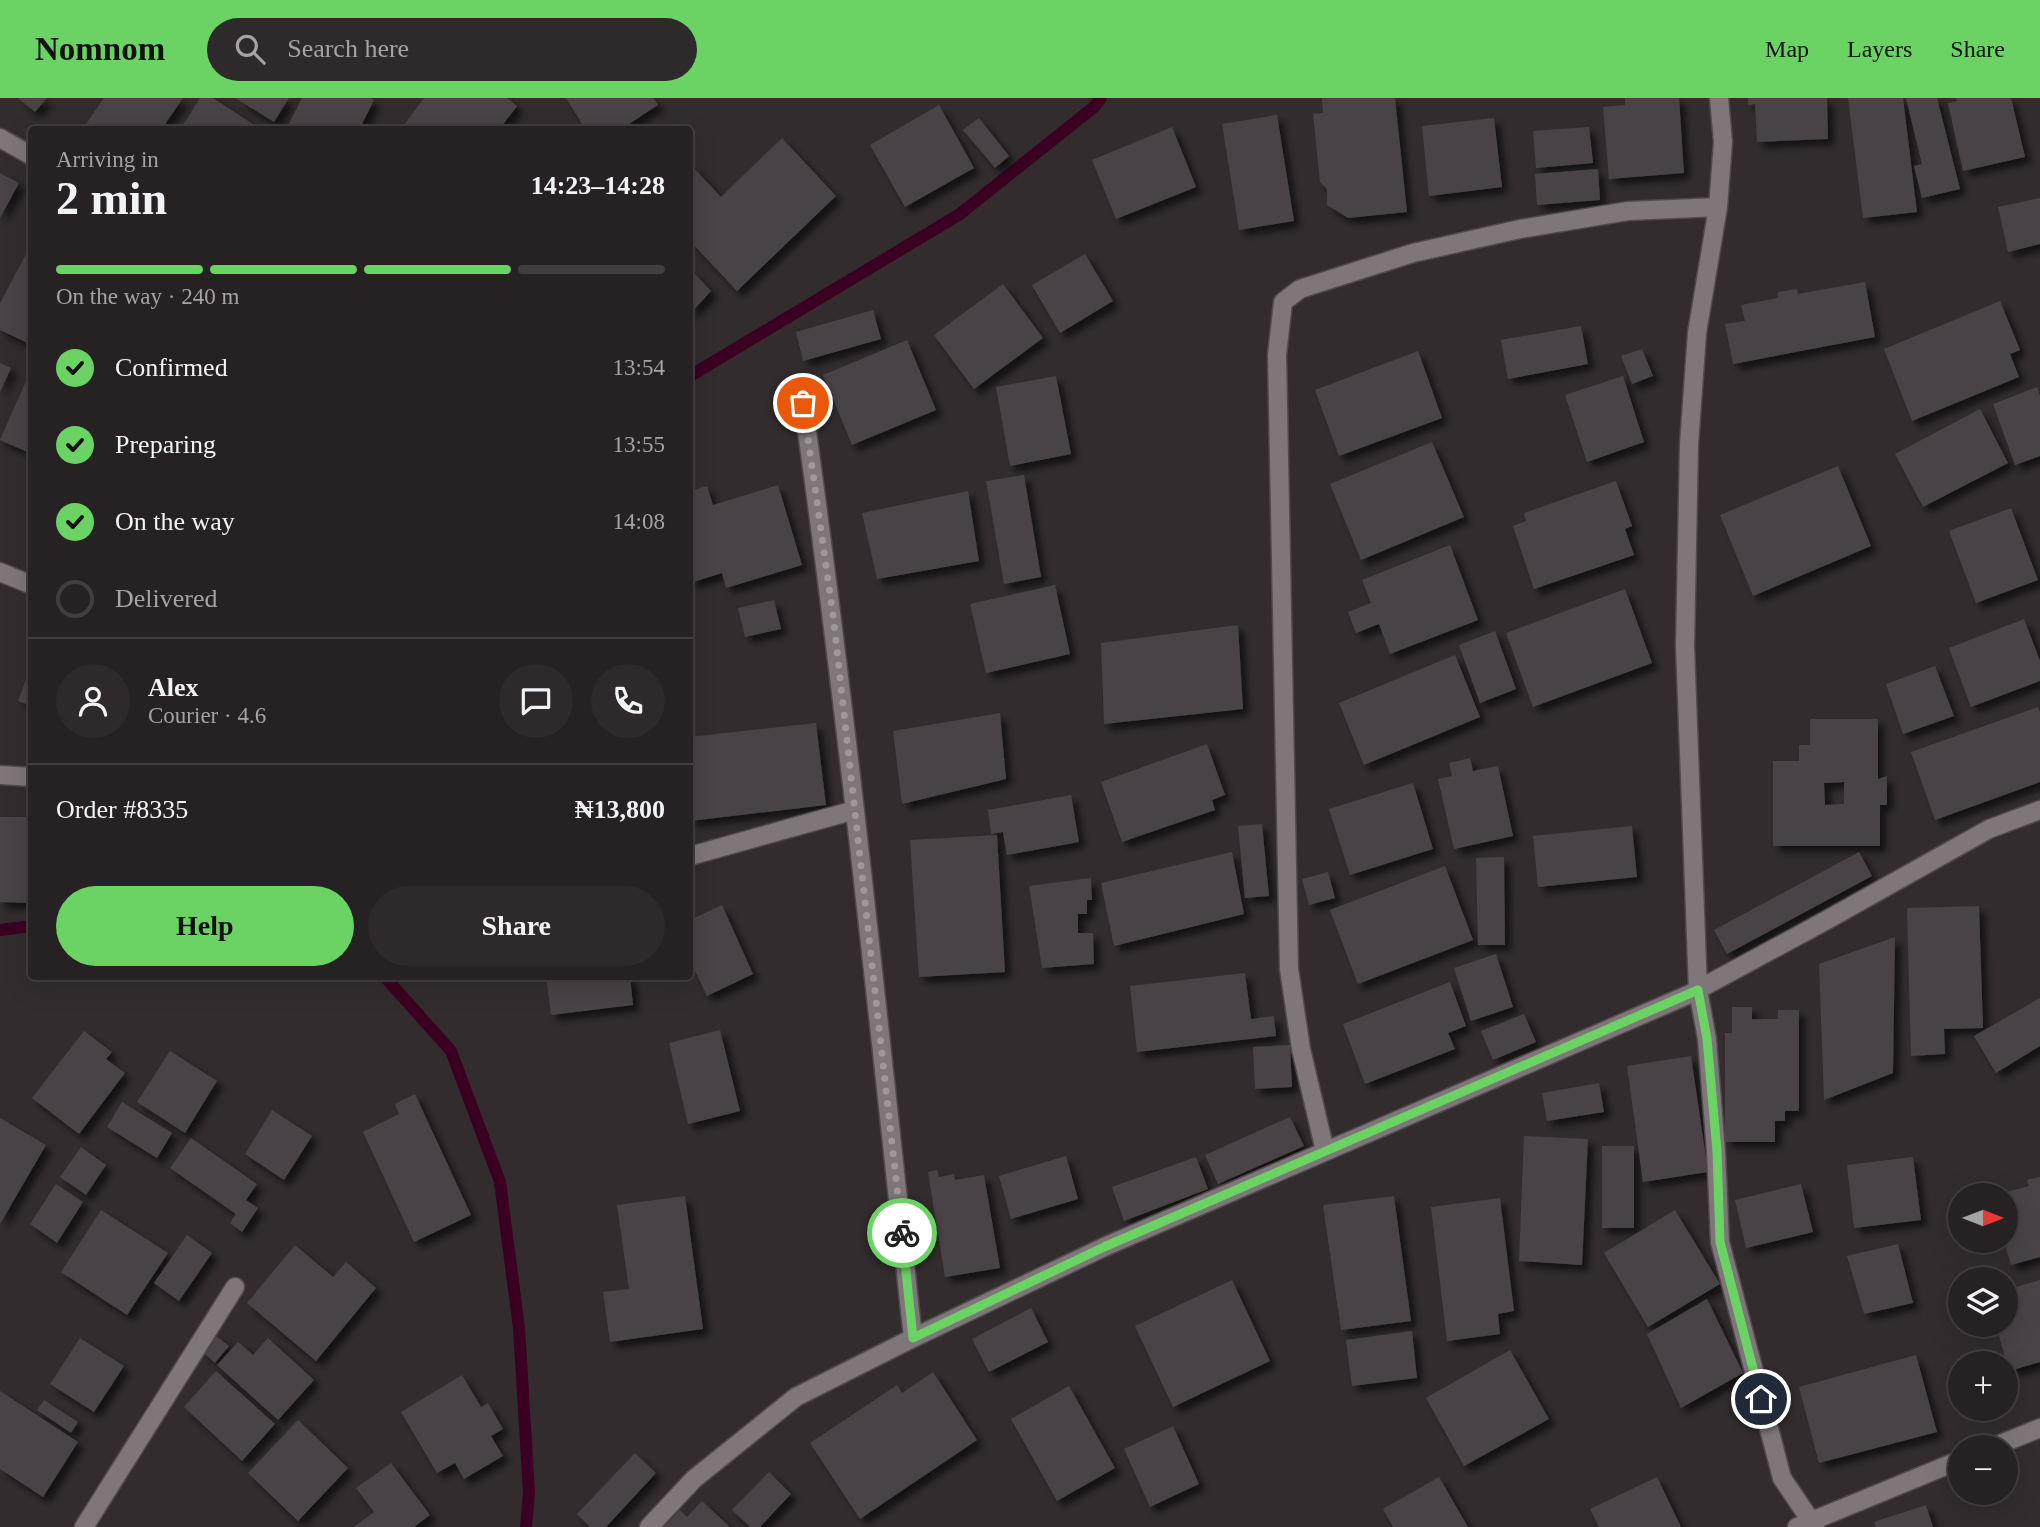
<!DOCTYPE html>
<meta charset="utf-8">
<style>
body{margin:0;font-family:Georgia,serif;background:#2e292a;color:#f1f3f6;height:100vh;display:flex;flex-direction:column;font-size:26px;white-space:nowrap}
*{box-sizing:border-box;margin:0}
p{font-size:23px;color:#a4a3a5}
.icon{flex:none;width:38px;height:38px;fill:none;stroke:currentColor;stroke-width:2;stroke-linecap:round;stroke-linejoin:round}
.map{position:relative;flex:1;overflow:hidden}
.details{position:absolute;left:28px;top:28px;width:665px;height:854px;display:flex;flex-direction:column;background:#262122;border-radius:7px;box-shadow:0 7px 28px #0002,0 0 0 2px #423e40}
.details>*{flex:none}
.needle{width:46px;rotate:90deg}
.buttons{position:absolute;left:1948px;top:1085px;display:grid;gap:14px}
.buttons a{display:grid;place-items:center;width:70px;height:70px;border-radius:50%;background:#262122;box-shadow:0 7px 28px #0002,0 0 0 2px #423e40;font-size:35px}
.pin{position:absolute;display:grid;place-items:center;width:60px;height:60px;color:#fff;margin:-30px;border:4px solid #fff;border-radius:50%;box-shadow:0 2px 7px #0007}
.courier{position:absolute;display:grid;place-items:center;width:70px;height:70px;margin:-35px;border:5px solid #6ad363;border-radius:50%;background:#fff;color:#222;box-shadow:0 2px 9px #0007}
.overview em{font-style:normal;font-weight:700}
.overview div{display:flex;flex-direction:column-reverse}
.overview{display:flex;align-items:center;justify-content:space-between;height:119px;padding:0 28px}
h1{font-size:46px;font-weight:700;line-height:52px}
.bar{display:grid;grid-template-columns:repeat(4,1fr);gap:10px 7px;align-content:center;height:84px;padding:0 28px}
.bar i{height:9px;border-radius:5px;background:#423e40}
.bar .current{background:#6ad363}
.bar p{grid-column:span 4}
.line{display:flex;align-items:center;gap:18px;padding:0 28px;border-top:2px solid #423e40}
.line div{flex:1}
.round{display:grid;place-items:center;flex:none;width:74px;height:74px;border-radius:37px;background:#2e292a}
ol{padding:0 28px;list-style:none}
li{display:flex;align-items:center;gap:21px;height:77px}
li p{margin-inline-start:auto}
li .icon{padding:7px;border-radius:50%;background:#6ad363;color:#111;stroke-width:4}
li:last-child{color:#a4a3a5}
li i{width:38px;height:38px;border:4px solid #423e40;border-radius:50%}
.cta{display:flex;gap:14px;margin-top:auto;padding:14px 28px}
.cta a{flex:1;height:80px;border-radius:42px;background:#6ad363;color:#111;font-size:28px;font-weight:700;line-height:80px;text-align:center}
.cta a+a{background:#2e292a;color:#f1f3f6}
header{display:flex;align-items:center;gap:42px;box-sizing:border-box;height:98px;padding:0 35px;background:#6ad363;color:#111}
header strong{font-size:33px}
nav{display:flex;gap:38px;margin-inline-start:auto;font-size:24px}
.search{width:490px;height:63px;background:#2e292a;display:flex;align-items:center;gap:18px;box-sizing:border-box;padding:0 24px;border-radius:38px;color:#a4a3a5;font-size:26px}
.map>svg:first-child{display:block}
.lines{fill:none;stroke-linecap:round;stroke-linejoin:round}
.stream{stroke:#3b0021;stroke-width:12}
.building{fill:#4a4346;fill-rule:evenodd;filter:url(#shadow)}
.minor-casing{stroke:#4f494c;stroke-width:21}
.minor{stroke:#7e7679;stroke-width:18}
.done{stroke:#9d9899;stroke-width:7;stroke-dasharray:0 12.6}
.route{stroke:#6ad363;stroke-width:9}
</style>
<header>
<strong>Nomnom</strong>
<div class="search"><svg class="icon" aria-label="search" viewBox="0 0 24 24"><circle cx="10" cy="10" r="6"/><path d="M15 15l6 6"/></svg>Search here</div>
<nav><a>Map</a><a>Layers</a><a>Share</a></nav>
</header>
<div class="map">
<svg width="2040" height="1429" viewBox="0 0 2040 1429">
<defs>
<filter id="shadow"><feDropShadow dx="6" dy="6" stdDeviation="3.5" flood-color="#0009"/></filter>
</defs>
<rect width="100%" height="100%" fill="#322c2e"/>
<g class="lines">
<!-- stream -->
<path class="stream" d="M690,278L960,116L1094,9L1101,0
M0,832L32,828
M384,878L451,953L500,1084L519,1230L529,1394L526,1429"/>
</g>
<!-- building -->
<path class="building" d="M18,0H47L35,14Z
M104,0H183L161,32H82Z
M200,0H213L262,32H180Z
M235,0H289L274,24Z
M302,0H370L374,2L359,32H286Z
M424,0H507L517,8L499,32H400Z
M566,0H653L658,7L620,32H586Z
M1322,0H1395L1407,114L1348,120L1327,107V91L1320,84L1313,16L1323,15Z
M1625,0H1679L1684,75L1609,81L1603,9L1625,7Z
M1748,0H1827L1828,41L1757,44L1755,6L1748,7Z
M1848,0H1903L1917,114L1863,120Z
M1906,0H1937L1960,91L1922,100L1914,68L1922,66Z
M1956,0H2011L2025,59L1963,73L1948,5L1957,3Z
M939,7L974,70L905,109L870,47Z
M1277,17L1294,123L1239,132L1222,26Z
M979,20L1009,58L995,70L963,32Z
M1494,20L1502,89L1429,98L1422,28Z
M1172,29L1196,89L1116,121L1092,62Z
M1589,29L1593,65L1536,70L1533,33Z
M782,40L836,98L737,193L690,143V66L721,99Z
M1598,71L1600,102L1537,107L1535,76Z
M0,75L19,85L0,120Z
M2040,100V146L2008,154L1998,109Z
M32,145V247L0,232V205Z
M1085,156L1113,203L1060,235L1032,187Z
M690,171L711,193L690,216Z
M1865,184L1875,239L1733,266L1725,226L1745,223L1741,207L1778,200V194L1797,191L1798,196Z
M1003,186L1043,240L974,291L934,237Z
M2000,203L2020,252L2010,256L2019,279L1912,323L1884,251Z
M873,212L881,241L803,263L796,234Z
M1581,228L1588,266L1508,281L1501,242Z
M907,242L936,312L852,347L823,277Z
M1642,251L1653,278L1632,286L1621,258Z
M1418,253L1442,320L1339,358L1315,292Z
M0,265L11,270L0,294Z
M1056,278L1071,356L1010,368L996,289Z
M1623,278L1644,344L1587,364L1565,297Z
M27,281L32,283V356L0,342Z
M2037,289L2040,298V358L2015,367L1993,306Z
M1980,311L2008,365L1923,409L1895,356Z
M1432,344L1464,419L1361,462L1330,386Z
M1838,368L1871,448L1753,498L1720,417Z
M1024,377L1041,479L1004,486L986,383Z
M1616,383L1632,428L1625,431L1634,457L1534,491L1513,428L1526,423L1524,415Z
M778,387L802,467L726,490L722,475L690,485V393L707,388L713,407Z
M968,393L979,463L877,481L862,415Z
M2011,410L2038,482L1976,505L1949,433Z
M1450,447L1478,522L1390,556L1379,526L1356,535L1348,514L1371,505L1362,482Z
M1055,487L1070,556L986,575L970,506Z
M1625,491L1652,565L1533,609L1506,535Z
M774,502L781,531L745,539L738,510Z
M2024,521L2040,563V583L1971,609L1949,550Z
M1238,527L1243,611L1104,626L1101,545Z
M1495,533L1516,591L1480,605L1459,547Z
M1455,557L1480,619L1364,667L1339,605Z
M32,565V608L18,603Z
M1935,568L1954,618L1903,636L1886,586Z
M2038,609L2040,615V684L1935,722L1911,654Z
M1000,615L1006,681L902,706L893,633Z
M1810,621H1878V681L1887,678V707H1880V748H1773V663H1799V647H1810ZM1844,684V706L1825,707L1824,685Z
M816,625L826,707L690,723V639Z
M1207,646L1225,697L1212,702L1215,712L1122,744L1101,684Z
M1470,660L1473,673L1498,668L1513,738L1454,751L1438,681L1452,678L1449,665Z
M1413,685L1433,751L1350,777L1329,711Z
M1071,697L1079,744L1007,757L1003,734L991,736L988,712Z
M0,719H32V805L0,804Z
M1262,726L1269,798L1245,800L1238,728Z
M1632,728L1637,779L1538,789L1533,738Z
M997,737L1005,874L919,879L910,742Z
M1232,754L1244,816L1114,848L1101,785Z
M1859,754L1872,778L1727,856L1714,832Z
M1504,759L1505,847H1478L1476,760Z
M1445,768L1473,842L1358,886L1330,812Z
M1328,774L1335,800L1309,807L1302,781Z
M1091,780L1092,802H1087V816H1078V835H1093L1094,866L1042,870L1029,788Z
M722,807L753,876L707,898L690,862V822Z
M1979,808L1983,930L1944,931L1945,956L1911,958L1907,810Z
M1895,839L1893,975L1824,1002L1819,866Z
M1496,856L1513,909L1471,923L1454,870Z
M1245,875L1251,921L1274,918L1276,938L1137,954L1130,888Z
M546,878H630L633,907L551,917Z
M1450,884L1466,928L1448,935L1455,951L1365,986L1343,926Z
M2040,900V948L1996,975L1974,938Z
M1732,909H1752V921H1778V912H1799V1013H1785V1023H1775V1044H1725V935H1732Z
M1524,916L1536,944L1493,962L1481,933Z
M720,932L740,1013L688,1026L669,945Z
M84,933L112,954L106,961L125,975L79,1036L32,1000Z
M1290,947L1292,989L1255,991L1253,949Z
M170,953L217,983L185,1035L137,1004Z
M1691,958L1708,1074L1643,1084L1627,968Z
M1599,985L1604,1014L1547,1023L1542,995Z
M415,996L471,1117L414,1144L363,1034L399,1016L395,1006Z
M122,1004L172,1035L157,1060L107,1029Z
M272,1012L312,1038L284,1082L245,1056Z
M1290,1019L1304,1048L1218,1086L1205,1057Z
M0,1020L46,1047L0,1126Z
M1524,1038L1588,1041L1582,1167L1519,1163Z
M191,1040L257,1086L246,1102L258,1110L242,1134L230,1125L236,1116L170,1070Z
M1602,1048H1634V1130H1602Z
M81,1049L106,1067L86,1097L60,1079Z
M1066,1058L1078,1101L1011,1121L999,1078Z
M1196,1059L1208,1091L1124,1123L1112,1089Z
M1913,1059L1921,1122L1854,1130L1847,1067Z
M937,1072L939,1079L954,1076L955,1082L984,1077L1000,1170L945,1179L928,1074Z
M2040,1079V1159L2011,1167L2004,1143L2006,1097L1999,1096L2029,1088L2027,1082Z
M56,1086L83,1104L57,1145L30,1126Z
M1801,1086L1813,1134L1746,1150L1735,1102Z
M685,1098L703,1231L610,1244L603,1194L629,1191L617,1107Z
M1394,1098L1411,1223L1341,1232L1323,1107Z
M1500,1100L1514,1213L1498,1216L1500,1236L1447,1243L1431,1109Z
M101,1112L168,1155L127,1217L61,1174Z
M1675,1112L1720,1186L1648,1229L1604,1155Z
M187,1137L212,1155L179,1203L154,1185Z
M1898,1146L1913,1205L1864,1216L1847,1158Z
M295,1147L333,1179L346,1164L376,1190L316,1263L247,1205Z
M1232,1182L1270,1263L1173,1309L1135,1228Z
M2040,1182V1264L2009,1273L1996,1227H2006V1192Z
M1707,1201L1743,1275L1681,1310L1647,1236Z
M1031,1210L1048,1244L989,1274L972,1241Z
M1412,1233L1417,1280L1352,1288L1346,1242Z
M215,1237L229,1248L215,1265L202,1253Z
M80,1240L124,1268L94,1314L50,1286Z
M268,1240L314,1282L278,1322L217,1267L238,1244L253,1257Z
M1510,1252L1549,1321L1464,1368L1426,1300Z
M1916,1257L1937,1334L1819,1365L1799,1289Z
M216,1273L275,1326L242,1363L184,1309Z
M933,1274L977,1342L860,1421L810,1345L897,1287L902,1295Z
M462,1277L481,1309L488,1305L503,1331L491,1338L503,1358L464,1381L455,1365L437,1375L401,1314Z
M1069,1288L1115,1370L1057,1403L1011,1321Z
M0,1293L78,1344L43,1399L0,1371Z
M44,1302L78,1324L71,1335L37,1312Z
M298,1322L348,1370L298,1423L248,1375Z
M1173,1328L1199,1386L1150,1409L1124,1351Z
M635,1355L656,1375L606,1429H590L577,1416Z
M391,1365L430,1417L414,1429H354L374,1414L356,1390Z
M769,1374L791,1396L760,1429H750L732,1412Z
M1439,1379L1468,1429H1393L1383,1411Z
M1657,1379L1681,1429H1599L1590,1411Z
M702,1403L730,1429H664L680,1412L687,1419Z
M1926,1407L1933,1429H1876L1874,1424Z"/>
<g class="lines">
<!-- minor casing -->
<g class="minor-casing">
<path id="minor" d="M1719,0L1723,44L1718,109L1697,235L1689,347L1685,548L1698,892L1707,941L1716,1053L1720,1144L1782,1380L1815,1429
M0,40L32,58
M803,305C847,615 879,928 913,1240
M0,474L32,487
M0,677L32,679
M690,758L855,712
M1325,1053L1301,951L1289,871L1277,257L1283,204L1300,191L1413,155L1520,131L1628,113L1718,109
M1993,1349L2040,1330
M84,1429L235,1189
M649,1429L694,1381L796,1299L913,1240L1104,1149L1690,896L1825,823L1989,731L2040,712
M1797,1429L1960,1362"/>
</g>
<!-- minor -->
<use href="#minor" class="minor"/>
</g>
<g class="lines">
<!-- done -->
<path class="done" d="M803,305L833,517L902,1135"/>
<!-- route -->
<path class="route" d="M902,1135L913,1240L1104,1149L1698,892L1707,941L1717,1053L1720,1144L1761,1301"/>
</g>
</svg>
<div class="buttons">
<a><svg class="needle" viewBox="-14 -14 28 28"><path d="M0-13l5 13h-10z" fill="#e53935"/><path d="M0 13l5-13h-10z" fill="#a4a3a5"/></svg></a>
<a><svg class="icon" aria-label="layers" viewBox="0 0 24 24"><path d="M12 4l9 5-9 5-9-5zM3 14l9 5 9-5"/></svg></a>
<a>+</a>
<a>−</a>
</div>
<div class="pin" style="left:803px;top:305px;background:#ea580c"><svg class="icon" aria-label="bag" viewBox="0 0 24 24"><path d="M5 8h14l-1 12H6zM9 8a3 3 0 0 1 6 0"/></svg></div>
<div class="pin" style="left:1761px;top:1301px;background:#1f2937"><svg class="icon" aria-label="home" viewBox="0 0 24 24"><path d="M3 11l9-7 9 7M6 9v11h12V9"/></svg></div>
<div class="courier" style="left:902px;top:1135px"><svg class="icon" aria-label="bike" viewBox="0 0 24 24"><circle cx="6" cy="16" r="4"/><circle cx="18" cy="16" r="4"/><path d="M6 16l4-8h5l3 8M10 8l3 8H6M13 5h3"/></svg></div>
<section class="details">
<div class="overview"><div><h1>2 min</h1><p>Arriving in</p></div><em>14:23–14:28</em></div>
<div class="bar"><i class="current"></i><i class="current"></i><i class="current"></i><i></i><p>On the way · 240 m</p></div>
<ol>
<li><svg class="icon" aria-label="check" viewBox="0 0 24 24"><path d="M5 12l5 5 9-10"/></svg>Confirmed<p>13:54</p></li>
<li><svg class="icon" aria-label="check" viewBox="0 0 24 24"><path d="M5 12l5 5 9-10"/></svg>Preparing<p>13:55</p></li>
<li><svg class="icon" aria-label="check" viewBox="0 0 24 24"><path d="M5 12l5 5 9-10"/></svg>On the way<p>14:08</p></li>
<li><i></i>Delivered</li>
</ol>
<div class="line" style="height:126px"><a class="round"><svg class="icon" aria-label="person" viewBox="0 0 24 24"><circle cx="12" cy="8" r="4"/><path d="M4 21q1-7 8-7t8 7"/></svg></a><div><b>Alex</b><p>Courier · 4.6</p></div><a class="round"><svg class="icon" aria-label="chat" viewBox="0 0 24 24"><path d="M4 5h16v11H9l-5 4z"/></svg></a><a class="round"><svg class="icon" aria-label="phone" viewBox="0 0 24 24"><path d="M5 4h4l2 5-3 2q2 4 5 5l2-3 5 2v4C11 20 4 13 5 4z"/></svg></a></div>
<div class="line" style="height:91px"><div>Order #8335</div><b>₦13,800</b></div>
<div class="cta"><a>Help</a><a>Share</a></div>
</section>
</div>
